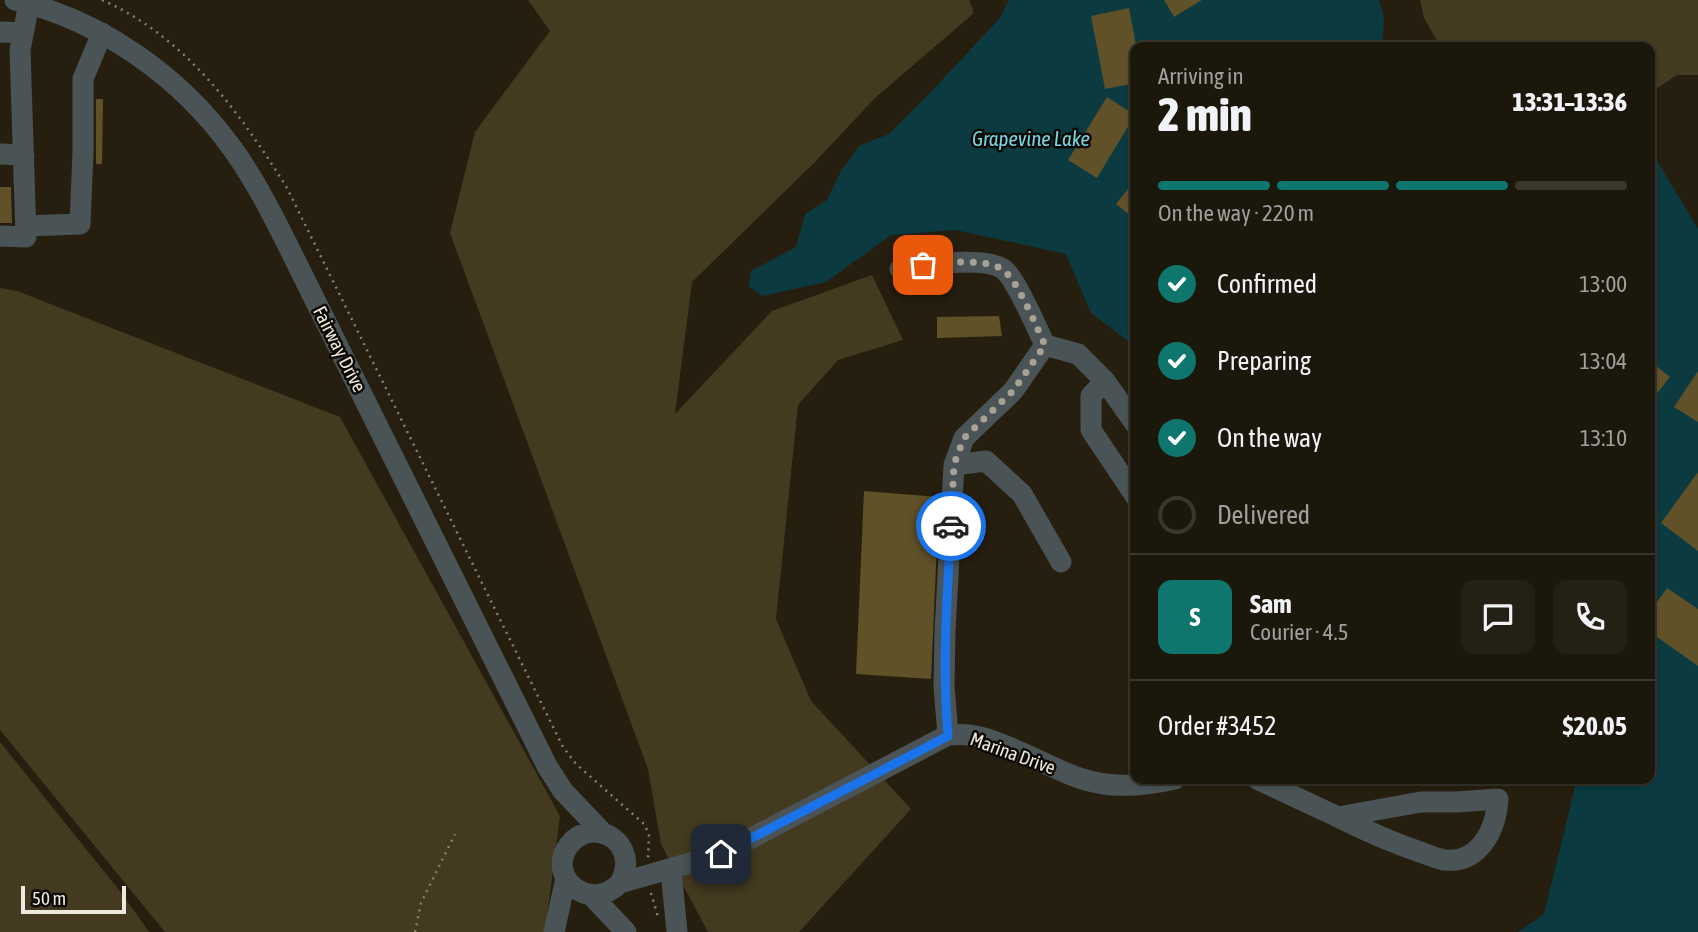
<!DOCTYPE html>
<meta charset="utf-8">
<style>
body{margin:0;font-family:"Asap Condensed",sans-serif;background:#252014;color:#f1f3f6;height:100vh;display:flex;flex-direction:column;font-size:26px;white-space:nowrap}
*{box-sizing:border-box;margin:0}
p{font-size:23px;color:#a09f9d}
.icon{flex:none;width:38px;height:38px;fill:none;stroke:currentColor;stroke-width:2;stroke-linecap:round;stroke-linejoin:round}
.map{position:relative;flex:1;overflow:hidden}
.panel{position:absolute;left:1130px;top:42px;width:525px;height:742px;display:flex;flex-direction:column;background:#1c170b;border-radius:14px;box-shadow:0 2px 5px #0004,0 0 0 2px #3a362c}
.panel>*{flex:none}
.scale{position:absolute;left:21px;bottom:18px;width:105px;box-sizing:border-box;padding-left:7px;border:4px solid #ede9de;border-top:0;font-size:19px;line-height:24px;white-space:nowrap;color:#ede9de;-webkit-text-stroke:5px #0c0904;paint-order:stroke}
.pin{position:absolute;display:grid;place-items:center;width:60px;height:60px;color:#fff;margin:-30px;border-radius:14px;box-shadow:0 4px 10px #0006}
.courier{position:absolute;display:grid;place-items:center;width:70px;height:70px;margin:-35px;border:5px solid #1a73e8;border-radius:50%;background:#fff;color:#222;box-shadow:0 2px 9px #0007}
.overview em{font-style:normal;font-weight:800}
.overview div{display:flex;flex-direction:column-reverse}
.overview{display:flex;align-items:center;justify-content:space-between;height:119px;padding:0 28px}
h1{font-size:46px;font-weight:800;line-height:52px}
.bar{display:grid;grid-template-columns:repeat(4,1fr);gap:10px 7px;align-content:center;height:84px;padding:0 28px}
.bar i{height:9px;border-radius:5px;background:#3a362c}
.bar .selected{background:#0f766e}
.bar p{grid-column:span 4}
.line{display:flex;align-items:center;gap:18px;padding:0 28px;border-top:2px solid #3a362c}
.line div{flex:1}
.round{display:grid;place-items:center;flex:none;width:74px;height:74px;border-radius:14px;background:#252014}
ol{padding:0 28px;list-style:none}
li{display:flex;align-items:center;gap:21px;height:77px}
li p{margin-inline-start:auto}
li .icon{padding:7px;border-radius:50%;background:#0f766e;color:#fff;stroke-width:4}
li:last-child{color:#a09f9d}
li i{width:38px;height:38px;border:4px solid #3a362c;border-radius:50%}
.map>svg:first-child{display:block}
.green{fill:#443a20}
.water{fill:#0c3a41}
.building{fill:#605128}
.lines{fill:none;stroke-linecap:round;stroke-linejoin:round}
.path{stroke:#868073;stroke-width:2.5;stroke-dasharray:2 5;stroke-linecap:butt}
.minor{stroke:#4a5456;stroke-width:21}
.done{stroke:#a7a296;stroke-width:7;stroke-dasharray:0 12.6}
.route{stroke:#1a73e8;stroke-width:9}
.labels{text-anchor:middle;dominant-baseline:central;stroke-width:5;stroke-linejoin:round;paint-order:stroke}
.street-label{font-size:19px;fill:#ede9de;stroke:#0c0904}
.water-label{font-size:21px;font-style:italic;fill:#78d5e4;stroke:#0c0904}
</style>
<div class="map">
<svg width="1698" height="932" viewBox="0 0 1698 932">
<rect width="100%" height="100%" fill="#261f0f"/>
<!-- green -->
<path class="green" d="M528,0H969L974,13L875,98L815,162L692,282L675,414L772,311L872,275L903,340L838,360L798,405L776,619L811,701L911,809L799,932H708L661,844L648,769L450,233L475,132L550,31Z
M1420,0H1698V75H1677L1650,93V47H1441L1424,18Z
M0,288L17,291L340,417L560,816L545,932H165L0,730Z
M0,742L123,895L149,932H0Z"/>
<!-- water -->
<path class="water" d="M1009,0H1379L1384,17L1382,47H1136V347L1091,313L1066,254L956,230L891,235L826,282L762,296L749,286L751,271L796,247L805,214L827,200L841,171L859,146L889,134L927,96L999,19Z
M1650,149L1698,229V932H1518L1544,914L1577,779H1650Z"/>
<!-- building -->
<path class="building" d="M1164,0H1202L1174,17Z
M1129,8L1136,45V83L1105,89L1091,16Z
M1107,97L1135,115L1097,178L1068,160Z
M96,99H103L102,164H96Z
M1136,179V220L1116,204Z
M0,187H11L12,223H0Z
M999,316L1002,336L937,338V317Z
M1650,361L1670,377L1650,402Z
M1698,371V422L1674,407Z
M1698,472V551L1661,523Z
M864,491L939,497L931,679L856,674Z
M1667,588L1698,609V666L1650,632V612Z"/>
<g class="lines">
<!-- path -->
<path class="path" d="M102,0C186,37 240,113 287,188L563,747L576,764L644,824L649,834L648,859
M651,893L658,917
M415,932L421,903L455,834"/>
<!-- minor -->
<path class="minor" d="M15,0C102,21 180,76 232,148C261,188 282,234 304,278L547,766L563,791L604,834
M0,32L23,33
M0,154L24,155
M26,226L80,224L83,153V79L102,33
M0,236L26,237L20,50L29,3
M900,269C924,265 983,256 1003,269C1016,278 1037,329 1045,345L1013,391L964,438L954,465L945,631L944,686L948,735
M1045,345L1078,354L1105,381L1136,425
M1105,381L1091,396V430L1136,497
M954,465L986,461L1022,494L1061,562
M1257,779L1338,817
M1498,799C1496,829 1480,864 1444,860C1437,859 1429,855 1423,853C1393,843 1366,831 1338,817L1421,802H1456Z
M671,870L677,932
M620,883C642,843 593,814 569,845C545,877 590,914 620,883L721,854L948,735C955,735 962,734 969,735C999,738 1048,767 1079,778C1111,789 1143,786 1175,779
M591,895L626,932
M554,932L566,878"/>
</g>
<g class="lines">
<!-- done -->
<path class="done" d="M923,265C942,262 988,258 1003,270C1017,279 1037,328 1045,345L1013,391L964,438L954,464L951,526"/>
<!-- route -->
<path class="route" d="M721,854L948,736C942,665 947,597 951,526"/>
</g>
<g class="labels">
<!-- street labels -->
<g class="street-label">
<text transform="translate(340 349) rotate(63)">Fairway Drive</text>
<text transform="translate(1013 753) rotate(20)">Marina Drive</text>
</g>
<!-- water labels -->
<g class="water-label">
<text x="1031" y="138">Grapevine Lake</text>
</g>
</g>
</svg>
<div class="scale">50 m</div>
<div class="pin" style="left:923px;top:265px;background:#ea580c"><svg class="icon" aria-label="bag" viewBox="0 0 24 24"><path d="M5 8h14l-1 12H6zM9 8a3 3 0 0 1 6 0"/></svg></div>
<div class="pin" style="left:721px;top:854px;background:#1f2937"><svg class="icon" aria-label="home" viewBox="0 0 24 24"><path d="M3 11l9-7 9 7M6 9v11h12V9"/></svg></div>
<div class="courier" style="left:951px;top:526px"><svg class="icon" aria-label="car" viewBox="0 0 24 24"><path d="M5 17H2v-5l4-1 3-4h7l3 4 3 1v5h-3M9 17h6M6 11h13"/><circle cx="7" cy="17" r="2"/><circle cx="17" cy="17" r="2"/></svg></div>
<section class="panel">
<div class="overview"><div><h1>2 min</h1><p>Arriving in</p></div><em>13:31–13:36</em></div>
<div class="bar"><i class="selected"></i><i class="selected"></i><i class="selected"></i><i></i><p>On the way · 220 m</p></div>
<ol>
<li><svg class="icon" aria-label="check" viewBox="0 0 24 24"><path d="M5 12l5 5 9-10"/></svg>Confirmed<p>13:00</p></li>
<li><svg class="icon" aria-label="check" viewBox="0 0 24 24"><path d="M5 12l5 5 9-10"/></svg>Preparing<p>13:04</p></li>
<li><svg class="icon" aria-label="check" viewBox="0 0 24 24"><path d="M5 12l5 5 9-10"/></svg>On the way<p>13:10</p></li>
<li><i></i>Delivered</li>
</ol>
<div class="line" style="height:126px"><b class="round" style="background:#0f766e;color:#fff">S</b><div><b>Sam</b><p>Courier · 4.5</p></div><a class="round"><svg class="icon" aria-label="chat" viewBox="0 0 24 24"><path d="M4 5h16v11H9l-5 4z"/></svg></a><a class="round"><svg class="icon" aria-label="phone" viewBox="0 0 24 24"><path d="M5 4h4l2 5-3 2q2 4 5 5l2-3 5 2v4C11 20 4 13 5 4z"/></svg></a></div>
<div class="line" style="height:91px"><div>Order #3452</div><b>$20.05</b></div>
</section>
</div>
